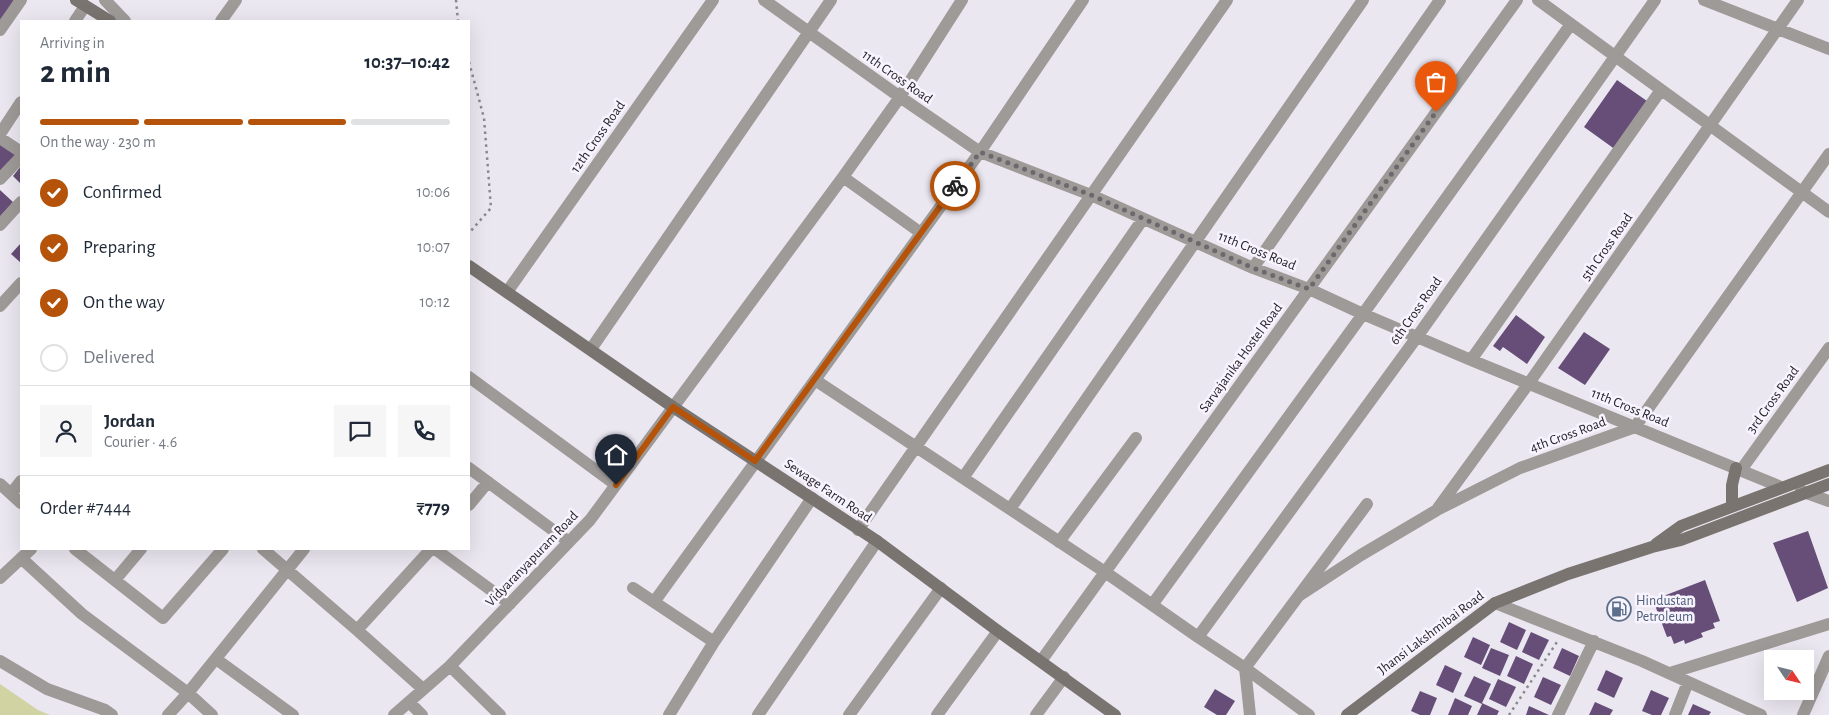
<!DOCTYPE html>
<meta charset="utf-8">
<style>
body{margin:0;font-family:"Alegreya Sans",sans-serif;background:#f6f6f7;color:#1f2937;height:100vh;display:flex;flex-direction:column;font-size:19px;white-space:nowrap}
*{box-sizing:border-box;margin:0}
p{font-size:16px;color:#747a83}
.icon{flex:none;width:28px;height:28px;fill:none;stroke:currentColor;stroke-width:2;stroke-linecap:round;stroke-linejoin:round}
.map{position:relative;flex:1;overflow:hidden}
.details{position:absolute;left:20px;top:20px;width:450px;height:530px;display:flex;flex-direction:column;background:#fff;border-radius:0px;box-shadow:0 5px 20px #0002}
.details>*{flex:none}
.needle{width:32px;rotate:125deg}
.controls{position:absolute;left:1764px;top:650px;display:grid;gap:10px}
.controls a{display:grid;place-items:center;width:50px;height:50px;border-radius:0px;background:#fff;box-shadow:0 5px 20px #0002;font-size:25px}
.pin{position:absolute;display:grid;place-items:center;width:42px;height:42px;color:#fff;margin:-51px -21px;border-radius:50% 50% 50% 0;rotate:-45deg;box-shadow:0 0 5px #0007}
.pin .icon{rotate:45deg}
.courier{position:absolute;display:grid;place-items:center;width:50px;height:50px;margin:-25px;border:4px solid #b45309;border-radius:50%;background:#fff;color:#222;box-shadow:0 1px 6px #0007}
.overview em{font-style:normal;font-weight:700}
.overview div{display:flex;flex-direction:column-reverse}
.overview{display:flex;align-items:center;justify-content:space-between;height:85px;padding:0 20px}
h1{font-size:32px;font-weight:700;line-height:38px}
.bar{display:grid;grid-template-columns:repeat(4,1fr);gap:8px 5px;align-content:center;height:60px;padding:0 20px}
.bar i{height:6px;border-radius:4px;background:#e0e1e3}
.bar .current{background:#b45309}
.bar p{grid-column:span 4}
.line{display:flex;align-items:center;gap:12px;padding:0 20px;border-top:1px solid #e0e1e3}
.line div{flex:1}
.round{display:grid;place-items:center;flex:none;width:52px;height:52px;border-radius:0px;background:#f6f6f7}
ol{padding:0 20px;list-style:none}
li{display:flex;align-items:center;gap:15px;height:55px}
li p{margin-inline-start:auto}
li .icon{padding:5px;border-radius:50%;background:#b45309;color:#fff;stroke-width:4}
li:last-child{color:#747a83}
li i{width:28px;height:28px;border:2px solid #e0e1e3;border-radius:50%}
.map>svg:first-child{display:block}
.green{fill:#d1d4a2}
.building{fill:#664e78}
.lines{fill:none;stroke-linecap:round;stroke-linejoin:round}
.path{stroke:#8b888f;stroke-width:2.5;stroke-dasharray:2.5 4;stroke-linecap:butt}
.minor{stroke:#9e9a97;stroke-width:12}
.tertiary{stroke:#9e9a97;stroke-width:12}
.secondary{stroke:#7a7470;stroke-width:12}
.done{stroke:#6b686e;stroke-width:5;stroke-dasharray:0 9}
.route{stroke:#b45309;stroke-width:6}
.labels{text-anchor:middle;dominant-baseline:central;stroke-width:5;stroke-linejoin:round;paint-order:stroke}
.street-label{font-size:14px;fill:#262428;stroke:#f8f4ff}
.service-label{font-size:14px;fill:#4e5e75;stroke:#f8f4ff;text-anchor:start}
</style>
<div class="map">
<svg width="1829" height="715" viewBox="0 0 1829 715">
<rect width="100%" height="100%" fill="#ebe7f1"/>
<!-- green -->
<path class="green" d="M0,684L38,710L50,715H0Z"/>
<!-- building -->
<path class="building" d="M0,0H14L0,22Z
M1617,80L1647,101L1616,150L1584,127Z
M0,140L18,154L0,174Z
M21,166V181L20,183L13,176Z
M0,190L13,202L0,217Z
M21,243V263L11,254Z
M1516,315L1545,337L1527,364L1503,347L1500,351L1493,346Z
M1584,332L1610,349L1585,385L1558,368Z
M1808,531L1828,588L1797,602L1773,543Z
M1705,580L1720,621L1713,623L1715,628L1701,633L1703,637L1685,644L1684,640L1674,644L1671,636L1667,637L1653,600Z
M1509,622L1526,630L1517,650L1500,642Z
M1531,632L1549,640L1539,660L1522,652Z
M1473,637L1490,645L1481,665L1464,657Z
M1491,648L1509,655L1500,676L1482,668Z
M1562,648L1579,656L1570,676L1553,668Z
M1516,656L1533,664L1524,684L1507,676Z
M1445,665L1462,673L1453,693L1436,685Z
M1606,670L1623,678L1614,698L1597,690Z
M1474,676L1491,684L1482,703L1499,711L1497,715H1477L1482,704L1464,696Z
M1543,677L1561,685L1551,705L1534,697Z
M1498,679L1516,687L1506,707L1489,699Z
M1215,689L1235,701L1226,715H1217L1204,707Z
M1651,690L1669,698L1661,715H1652L1642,711Z
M1420,691L1437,698L1430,715H1420L1411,711Z
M1455,698L1472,706L1468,715H1448Z
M1595,702L1613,710L1610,715H1589Z
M1693,704L1711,712L1709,715H1688Z
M1529,706L1549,715H1526Z"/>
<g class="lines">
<!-- path -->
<path class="path" d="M456,0L458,21
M469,62L484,118L491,208L469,233
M1509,715L1557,642"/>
<!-- minor -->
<path class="minor" d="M105,0L125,21
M764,0L900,97L980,152L1091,195L1253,268L1309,289L1363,314L1471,360L1781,487
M1538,0L1829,212
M1704,0L1829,49
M75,21L85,6
M0,30L21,0
M0,134L21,102
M0,138L21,152
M843,177L921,233
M0,179L21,157
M0,225L21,202
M1253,268L1440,0
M507,292L713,0
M0,306L21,283
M591,349L831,0
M1471,360L1661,90
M469,377L616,485
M815,380L1105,572L1198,637L1245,668L1309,715
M469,468L569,542
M1741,470L1829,348
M963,478L1143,219
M0,484L21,503
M11,494L21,481
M469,505L488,482
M1438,508L1529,383L1798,0
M1010,509L1363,0
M858,530L1227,0
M1059,542L1136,438
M75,549L163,618L223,549
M263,549L357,630L423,689
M435,549L510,604
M21,558L82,614L188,693L212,715
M0,578L31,549
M115,580L141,549
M633,588L714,642
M1300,595L1361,555L1437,510L1520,468L1635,427L1829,154
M654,602L980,152L1083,0
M1495,603L1642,661L1761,715
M1152,605L1363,314L1571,24
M357,630L431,549
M1198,637L1417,337L1655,0
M216,659L293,715
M0,661L47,689L105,710L112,715
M1041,661L1517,0
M450,666L500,715
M1670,673L1829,624
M409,702L422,715
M168,715L188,693L304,549
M394,715L450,666L590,520L843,177L900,97L962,0
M669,715L714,642L812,498
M758,715L877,541
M849,715L941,588
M937,715L998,631
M1036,715L1064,677
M1250,715L1245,668L1367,504
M1558,715L1594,641
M1675,715L1688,682
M1803,715L1829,656"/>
<!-- tertiary -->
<path class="tertiary" d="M221,21L236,0
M1801,491L1829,501"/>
<!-- secondary -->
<path class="secondary" d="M76,0L110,21
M469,266L673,407L877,541L998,631L1115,715
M1732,506V485L1736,468
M1656,544L1681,526L1829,470
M1347,715L1495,603L1568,574L1652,547L1681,540L1829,484"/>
</g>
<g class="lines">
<!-- done -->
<path class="done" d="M955,186L980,152L1091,195L1253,268L1309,289L1436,112"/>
<!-- route -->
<path class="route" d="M616,485L673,407L755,461L955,186"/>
</g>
<!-- icons -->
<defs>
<g id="fuel-ring" transform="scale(1.25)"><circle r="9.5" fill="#f8f4ff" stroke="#5c6f8a" stroke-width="1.5"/><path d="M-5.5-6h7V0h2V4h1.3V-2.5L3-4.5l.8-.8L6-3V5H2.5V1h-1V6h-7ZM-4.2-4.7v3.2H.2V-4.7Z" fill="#5c6f8a"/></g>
</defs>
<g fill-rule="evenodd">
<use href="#fuel-ring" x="1619" y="609"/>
</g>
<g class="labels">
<!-- street labels -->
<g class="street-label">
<text transform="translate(897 77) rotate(35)">11th Cross Road</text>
<text transform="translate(598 137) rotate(-55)">12th Cross Road</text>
<text transform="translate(1607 247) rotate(-55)">5th Cross Road</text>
<text transform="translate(1257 251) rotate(22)">11th Cross Road</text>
<text transform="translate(1416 311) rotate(-55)">6th Cross Road</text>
<text transform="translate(1241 358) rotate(-54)">Sarvajanika Hostel Road</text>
<text transform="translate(1773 400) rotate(-54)">3rd Cross Road</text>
<text transform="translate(1630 408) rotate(22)">11th Cross Road</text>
<text transform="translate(1568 435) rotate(-20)">4th Cross Road</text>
<text transform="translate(828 491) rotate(34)">Sewage Farm Road</text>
<text transform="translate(532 559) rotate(-46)">Vidyaranyapuram Road</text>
<text transform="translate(1431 633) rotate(-37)">Jhansi Lakshmibai Road</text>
</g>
<!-- service labels -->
<g class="service-label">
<text x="1636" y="601">Hindustan<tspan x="1636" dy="16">Petroleum</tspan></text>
</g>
</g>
</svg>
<div class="controls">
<a><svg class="needle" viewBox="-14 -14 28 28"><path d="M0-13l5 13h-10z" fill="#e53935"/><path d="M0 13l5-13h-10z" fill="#747a83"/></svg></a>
</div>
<div class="pin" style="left:1436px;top:112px;background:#ea580c"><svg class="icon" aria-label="bag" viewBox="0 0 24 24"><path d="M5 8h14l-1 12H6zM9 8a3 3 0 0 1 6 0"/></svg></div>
<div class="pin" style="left:616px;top:485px;background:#1f2937"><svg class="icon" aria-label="home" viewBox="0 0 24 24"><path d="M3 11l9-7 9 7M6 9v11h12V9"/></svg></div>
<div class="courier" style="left:955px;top:186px"><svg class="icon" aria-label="bike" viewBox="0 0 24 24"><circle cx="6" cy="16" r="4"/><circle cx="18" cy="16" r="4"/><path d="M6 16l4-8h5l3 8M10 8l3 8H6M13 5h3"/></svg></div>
<section class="details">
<div class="overview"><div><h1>2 min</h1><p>Arriving in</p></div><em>10:37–10:42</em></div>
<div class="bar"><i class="current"></i><i class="current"></i><i class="current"></i><i></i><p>On the way · 230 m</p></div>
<ol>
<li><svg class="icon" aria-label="check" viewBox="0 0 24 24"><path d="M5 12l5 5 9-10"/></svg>Confirmed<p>10:06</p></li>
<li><svg class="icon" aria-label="check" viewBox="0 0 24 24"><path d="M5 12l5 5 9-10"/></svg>Preparing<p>10:07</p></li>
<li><svg class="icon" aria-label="check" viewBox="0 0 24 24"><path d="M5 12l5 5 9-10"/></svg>On the way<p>10:12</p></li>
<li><i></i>Delivered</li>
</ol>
<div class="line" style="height:90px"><a class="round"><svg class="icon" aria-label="person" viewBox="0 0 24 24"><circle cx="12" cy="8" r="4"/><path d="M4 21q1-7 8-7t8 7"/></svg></a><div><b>Jordan</b><p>Courier · 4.6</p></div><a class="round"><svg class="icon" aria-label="chat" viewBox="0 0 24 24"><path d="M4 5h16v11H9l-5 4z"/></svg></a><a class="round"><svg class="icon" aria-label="phone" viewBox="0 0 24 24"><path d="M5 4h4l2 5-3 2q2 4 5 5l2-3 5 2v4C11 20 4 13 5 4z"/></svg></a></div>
<div class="line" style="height:65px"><div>Order #7444</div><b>₹779</b></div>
</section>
</div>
